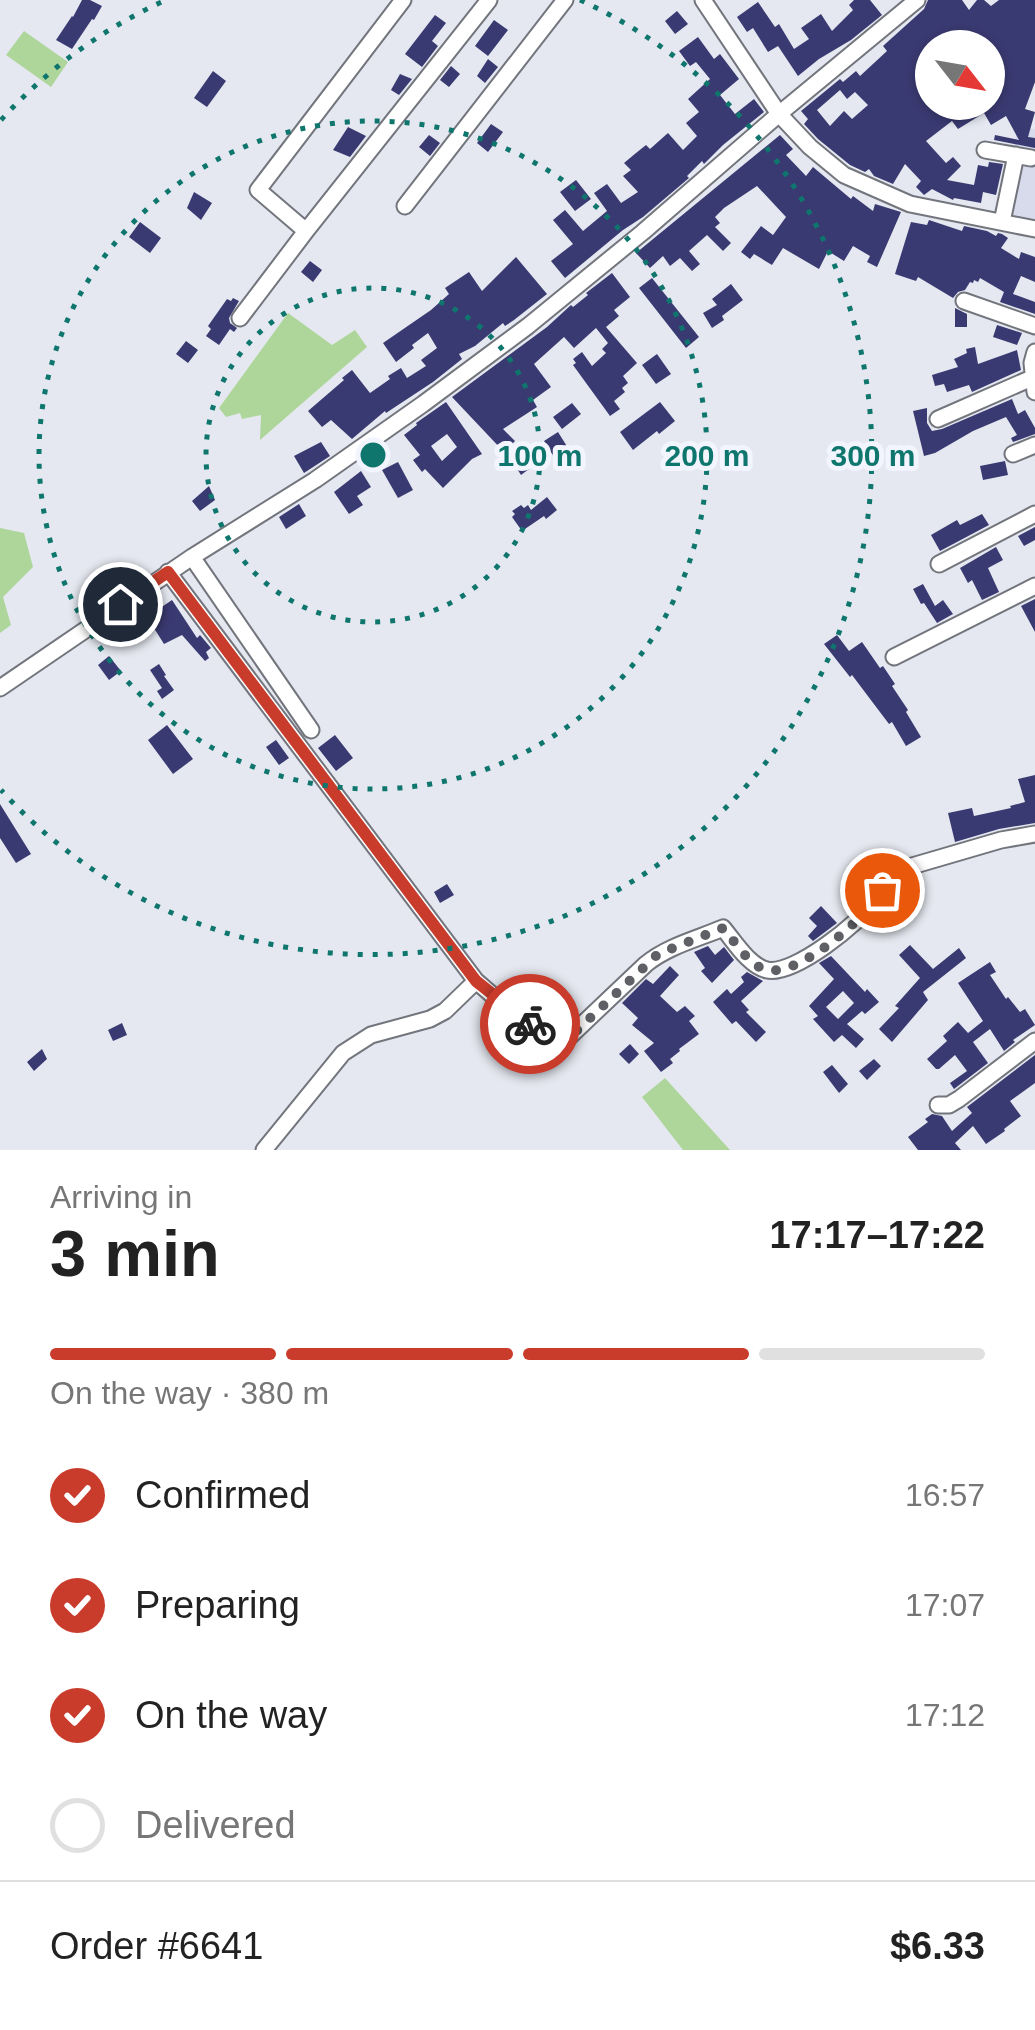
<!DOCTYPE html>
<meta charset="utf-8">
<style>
body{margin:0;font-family:Helvetica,sans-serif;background:#f2f2f2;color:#222;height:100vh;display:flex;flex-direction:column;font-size:38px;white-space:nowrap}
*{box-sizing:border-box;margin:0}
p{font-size:32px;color:#767676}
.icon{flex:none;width:55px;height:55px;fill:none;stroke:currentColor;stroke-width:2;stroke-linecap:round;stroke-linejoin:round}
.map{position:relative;height:1150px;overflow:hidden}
.sheet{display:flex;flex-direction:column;background:#fff;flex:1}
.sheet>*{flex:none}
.needle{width:65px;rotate:121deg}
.fabs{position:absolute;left:915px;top:30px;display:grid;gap:20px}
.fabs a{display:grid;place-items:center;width:90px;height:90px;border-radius:50%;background:#fff;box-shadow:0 2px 8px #0004;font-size:50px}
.pin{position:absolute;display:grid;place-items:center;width:85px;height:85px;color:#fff;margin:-42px;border:5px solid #fff;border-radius:50%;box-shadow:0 2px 10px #0007}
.courier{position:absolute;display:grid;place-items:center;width:100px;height:100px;margin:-50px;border:8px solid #c93c2c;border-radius:50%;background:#fff;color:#222;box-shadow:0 2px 12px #0007}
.headline em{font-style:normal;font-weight:600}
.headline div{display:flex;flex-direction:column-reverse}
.headline{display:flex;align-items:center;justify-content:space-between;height:170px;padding:0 50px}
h1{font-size:65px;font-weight:600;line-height:75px}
.bar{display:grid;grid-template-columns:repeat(4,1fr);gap:15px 10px;align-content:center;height:120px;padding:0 50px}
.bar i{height:12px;border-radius:8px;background:#e0e0e0}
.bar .active{background:#c93c2c}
.bar p{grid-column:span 4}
.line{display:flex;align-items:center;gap:25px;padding:0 50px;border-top:2px solid #e0e0e0}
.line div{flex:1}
ol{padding:0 50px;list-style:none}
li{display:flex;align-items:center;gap:30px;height:110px}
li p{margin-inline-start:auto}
li .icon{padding:10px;border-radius:50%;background:#c93c2c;color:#fff;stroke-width:4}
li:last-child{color:#767676}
li i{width:55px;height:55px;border:5px solid #e0e0e0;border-radius:50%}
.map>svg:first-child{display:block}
.built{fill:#d7dbeb}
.green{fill:#aed69b}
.building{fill:#3a3a72;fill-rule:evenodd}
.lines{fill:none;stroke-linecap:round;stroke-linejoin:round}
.minor-casing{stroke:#73757d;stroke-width:19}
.minor{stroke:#fff;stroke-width:15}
.done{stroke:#5e6065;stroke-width:10;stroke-dasharray:0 18}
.route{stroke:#c93c2c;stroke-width:12}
.ring{fill:none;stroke:#0f766e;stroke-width:5;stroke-dasharray:5 10}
.centre{fill:#0f766e;stroke:#f2f5fe;stroke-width:5}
.ring-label{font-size:30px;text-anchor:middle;font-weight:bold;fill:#0f766e;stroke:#f2f5fe;stroke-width:10;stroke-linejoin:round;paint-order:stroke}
</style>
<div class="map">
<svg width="1035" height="1150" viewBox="0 0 1035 1150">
<rect width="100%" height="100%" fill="#e5e8f0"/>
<!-- built -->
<path class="built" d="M1018,127L1035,129V224L1004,219L1011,159Z"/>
<!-- green -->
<path class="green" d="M24,31L68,62L51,87L6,55Z
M288,313L332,345L355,330L367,347L260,440L261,415L242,419L240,413L226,417L219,408Z
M0,528L24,533L33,567L3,597L11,625L0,633Z
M665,1078L730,1150H683L642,1097Z"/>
<!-- building -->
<path class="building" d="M82,0H90L102,6L94,20L92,19L72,49L56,40L72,16L73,17Z
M854,0H870L882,15L851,40L819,59L798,76L778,46L768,52L753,28L747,32L737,17L758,2L775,27L779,24L794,49L809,39L801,28L821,14L832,31L853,10L849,5Z
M928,0H962L969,10L977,0H984L991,6L999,0H1035V82L1025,109L1035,112L1028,137L1035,138V148L994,140L995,135L1019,140L1006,116L991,125L984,113L958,129L952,121L926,141L946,163L953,157L961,166L947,180L974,185L978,165L988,167L989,162L1003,164L996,195L983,192L981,203L954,198L953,200L932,189L924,195L916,187L921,181L905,164L893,184L874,176L869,169L865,172L850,165L818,139L804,124L808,119L801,111L840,79L843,82L856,71L860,76L887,51L883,46L924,9ZM932,48H988V102H932ZM840,90L847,99L855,92L868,105L852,119L844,111L830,126L817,110Z
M677,11L688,24L675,34L665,21Z
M435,15L446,23L432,41L438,46L422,67L405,54Z
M494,20L508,30L488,56L475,46Z
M698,37L714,59L720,54L739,79L720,95L735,114L754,99L764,112L723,145L704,164L702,161L687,176L689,178L643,217L623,230L565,278L551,261L573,244L553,220L565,210L583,231L607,211L594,193L607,184L621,203L638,192L623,176L631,170L624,163L636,153L646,145L650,149L668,133L683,150L697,136L686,123L699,112L688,99L710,79L696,62L690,66L679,51Z
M488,59L498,67L485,83L477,76Z
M451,66L460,74L449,87L440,80Z
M213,71L226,81L207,107L194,98Z
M400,74L412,79L399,95L391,90Z
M491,124L503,132L488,152L477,143Z
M348,127L366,136L350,157L333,150Z
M429,135L440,143L430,156L419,147Z
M780,135L793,149L786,155L806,176L813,167L851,199L853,196L873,211L875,204L901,212L877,267L867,262L870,256L853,246L844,261L828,251L819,269L783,248L772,265L754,254L750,259L741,252L761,226L773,235L786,217L757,186L724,208L715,217L720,223L715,227L731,243L723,251L707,235L689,251L700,264L692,271L680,258L670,266L663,256L650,268L636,253Z
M576,180L591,199L575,211L560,192Z
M194,192L212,203L201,220L187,208Z
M929,220L962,231L964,226L987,231L996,236L998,233L1002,234L1008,238L1001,248L1019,259L1021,252L1035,257V282L1021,276L1013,294L1035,302V314L1000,302L1004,292L980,278L978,282L974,280L973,283L970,282L965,290L958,292L953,298L918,277L916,281L895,274L911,222L927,225Z
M140,222L161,238L150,253L129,237Z
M516,257L547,294L514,320L505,326L503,323L475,346L459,354L462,359L433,382L386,413L385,411L352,439L331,420L322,427L308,411L344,380L342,378L352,370L370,393L390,379L388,376L401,368L407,378L426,366L421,360L437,348L428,333L412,345L414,348L396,362L383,343L431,310L449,294L445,288L469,272L482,291Z
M310,261L322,270L313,282L301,272Z
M612,273L630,297L614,310L619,316L606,327L637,363L623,376L628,383L622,388L625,392L614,401L620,409L610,416L573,365L576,363L573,359L582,352L592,366L606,353L602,349L608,343L596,328L574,348L564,337L534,364L551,387L533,400L537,407L503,429L515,441L512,444L529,469L521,475L505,450L503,451L452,397L547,327L571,305L573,307L588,295L586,293Z
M652,278L699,337L686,348L639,288Z
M731,284L743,300L722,316L724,320L712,328L703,313L717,305L712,299Z
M233,298L239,301L229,318L230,323L237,328L234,332L230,329L219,345L206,336L211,329L208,326L227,299L231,301Z
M955,308L967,314V327H955Z
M997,325L1022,333L1017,345L993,337Z
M186,341L198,350L188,363L176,354Z
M975,347L978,364L1017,350L1021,370L972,392L969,385L947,392L944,384L935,386L932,375L958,367L954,359L967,353L966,349Z
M657,354L671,374L656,384L642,365Z
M1012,399L1018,414L1025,410L1035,428V434L1013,442L1011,438L1017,435L1006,417L973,431L935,453L924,456L913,411L927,408V423L932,431L942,429Z
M446,402L482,454L472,459L443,488L425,469L422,472L413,460L420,455L404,435L417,425L416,423ZM447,434L457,447L442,461L431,446Z
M660,402L675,421L659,434L657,431L633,450L620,432Z
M572,403L581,414L562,429L553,417Z
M558,432L568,448L554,457L544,441Z
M321,442L330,456L304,473L294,456Z
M1005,461L1008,475L983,480L980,466Z
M398,462L413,490L398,498L382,470Z
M361,471L371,487L357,496L363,505L349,514L334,492Z
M209,486L215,500L200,511L192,501Z
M547,497L557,510L546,519L544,516L522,531L512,517L515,514L512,511L521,505L524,508L528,505L531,510Z
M299,504L306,516L286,529L279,517Z
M982,514L989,525L940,551L931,535L957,520L960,525Z
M1035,527V540L1024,546L1018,536Z
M996,547L1003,560L988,568L999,592L982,600L972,580L968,583L960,568Z
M923,584L935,606L943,600L953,614L937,623L924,603L921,604L913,589Z
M1035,599V632L1021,606Z
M172,600L197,638L200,635L211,648L206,652L209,658L205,661L182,635L164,644L147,617Z
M837,635L849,651L862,642L880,668L883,666L895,684L892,686L908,710L906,712L921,737L906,746L892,722L889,724L852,675L850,677L824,644Z
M109,656L121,671L109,680L98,665Z
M159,664L166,675L164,676L174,690L162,699L157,691L162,688L150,670Z
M167,725L193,759L173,774L148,740Z
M335,735L353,758L336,771L318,748Z
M276,740L289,758L279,765L266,747Z
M1035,775V823L999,829L955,842L948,813L972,808L974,816L1011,808L1010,806L1025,802L1018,779Z
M0,804L31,854L16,863L0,838Z
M447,884L454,895L440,903L434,892Z
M821,906L837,923L813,941L808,936L817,926L809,918Z
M910,945L933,969L959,948L966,958L923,992L928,1000L892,1042L879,1029L899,1008L895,1006L920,978L899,955Z
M708,946L715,955L724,947L734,960L712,983L701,971L705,968L694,952Z
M831,956L865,992L867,989L879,1002L865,1014L862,1011L847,1024L864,1039L856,1048L842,1035L834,1042L813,1019L818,1016L809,1006L834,979L819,963ZM843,991L854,1003L838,1019L826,1007Z
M990,962L996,972L990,975L1006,999L1008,997L1020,1012L1025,1009L1035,1025L1013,1040L1015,1042L1004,1051L990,1029L973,1042L988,1063L954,1089L950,1083L967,1071L955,1055L939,1069H936L927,1059L947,1041L943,1036L958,1022L968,1033L983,1021L958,983Z
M670,966L679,975L660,996L677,1012L685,1006L695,1016L689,1021L699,1034L679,1049L680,1051L670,1059L673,1063L661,1072L644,1051L654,1043L632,1025L638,1018L622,1003L646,979L653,984Z
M747,972L763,981L741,1001L749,1010L746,1012L766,1032L756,1042L736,1021L732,1024L713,1002L727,989L731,994L744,982L741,977Z
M122,1023L127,1035L113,1041L108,1030Z
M630,1044L639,1054L629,1064L619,1054Z
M42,1049L47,1059L34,1071L27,1062Z
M1035,1055V1083L1010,1101L1021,1116L1004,1129L1005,1131L986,1144L973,1126L955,1143L961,1150H918L908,1137L928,1122L925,1119L932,1114L942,1116L952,1131L972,1113L967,1107Z
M874,1059L881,1066L867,1080L859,1071Z
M832,1065L848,1084L839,1093L823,1072Z"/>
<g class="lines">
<!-- minor casing -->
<g class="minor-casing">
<path id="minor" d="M703,0L779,114L810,147L844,175L910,204L1035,229
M985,150L1031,158
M405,206L565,0
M1002,222L1016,155
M306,231L258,190L403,0
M964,301L1035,326
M240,318L306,231L489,0
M1035,352L1032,363L1035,392
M938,419L1034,377
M1013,454L1035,445
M192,557L311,730
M939,564L1035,514
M168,572L476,981C497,998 543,1046 569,1037L646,964C668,946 697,939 723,928C734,941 749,966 767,970C794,976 860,922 875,901C881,893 884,882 888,873L1001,840L1035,834
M894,657L1035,586
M0,688L192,557L315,480L423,404L528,326L643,232L779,114L917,0
M938,1105H949L959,1099L1035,1041
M264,1150L343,1053L371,1035L430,1019L445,1011L476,981"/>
</g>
<!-- minor -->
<use href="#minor" class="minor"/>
</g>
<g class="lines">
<!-- done -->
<path class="done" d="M530,1024L557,1039L570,1037L658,954L723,928C734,940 746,961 761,968C793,984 868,916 882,890"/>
<!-- route -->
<path class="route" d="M120,604L168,572L476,981L530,1024"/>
</g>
<!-- distance rings -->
<g class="ring">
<circle cx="373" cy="455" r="167"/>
<circle cx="373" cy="455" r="334"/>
<path d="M1 120A500 500 0 0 1 166 0M580 0A500 500 0 1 1 1 790"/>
</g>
<circle cx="373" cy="455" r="15" class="centre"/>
<g class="ring-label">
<text x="540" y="466">100 m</text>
<text x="707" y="466">200 m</text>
<text x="873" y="466">300 m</text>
</g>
</svg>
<div class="fabs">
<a><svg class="needle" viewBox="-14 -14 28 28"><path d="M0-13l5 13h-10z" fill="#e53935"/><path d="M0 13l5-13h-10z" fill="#767676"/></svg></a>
</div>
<div class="pin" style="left:882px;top:890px;background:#ea580c"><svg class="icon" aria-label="bag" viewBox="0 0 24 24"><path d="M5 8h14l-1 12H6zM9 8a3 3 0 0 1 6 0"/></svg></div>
<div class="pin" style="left:120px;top:604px;background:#1f2937"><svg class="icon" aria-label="home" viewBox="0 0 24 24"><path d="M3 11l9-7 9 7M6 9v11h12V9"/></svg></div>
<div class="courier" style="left:530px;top:1024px"><svg class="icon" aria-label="bike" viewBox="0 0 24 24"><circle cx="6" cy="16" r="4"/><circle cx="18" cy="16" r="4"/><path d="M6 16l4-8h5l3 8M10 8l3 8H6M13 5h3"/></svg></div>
</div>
<section class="sheet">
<div class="headline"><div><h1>3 min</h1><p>Arriving in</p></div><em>17:17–17:22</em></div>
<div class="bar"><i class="active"></i><i class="active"></i><i class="active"></i><i></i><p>On the way · 380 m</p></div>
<ol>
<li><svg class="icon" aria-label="check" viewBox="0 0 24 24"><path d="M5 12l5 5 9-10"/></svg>Confirmed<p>16:57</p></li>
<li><svg class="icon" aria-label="check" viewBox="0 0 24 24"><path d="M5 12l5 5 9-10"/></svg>Preparing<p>17:07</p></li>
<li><svg class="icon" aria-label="check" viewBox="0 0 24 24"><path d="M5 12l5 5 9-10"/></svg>On the way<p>17:12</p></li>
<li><i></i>Delivered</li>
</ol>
<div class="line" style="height:130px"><div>Order #6641</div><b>$6.33</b></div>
</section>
